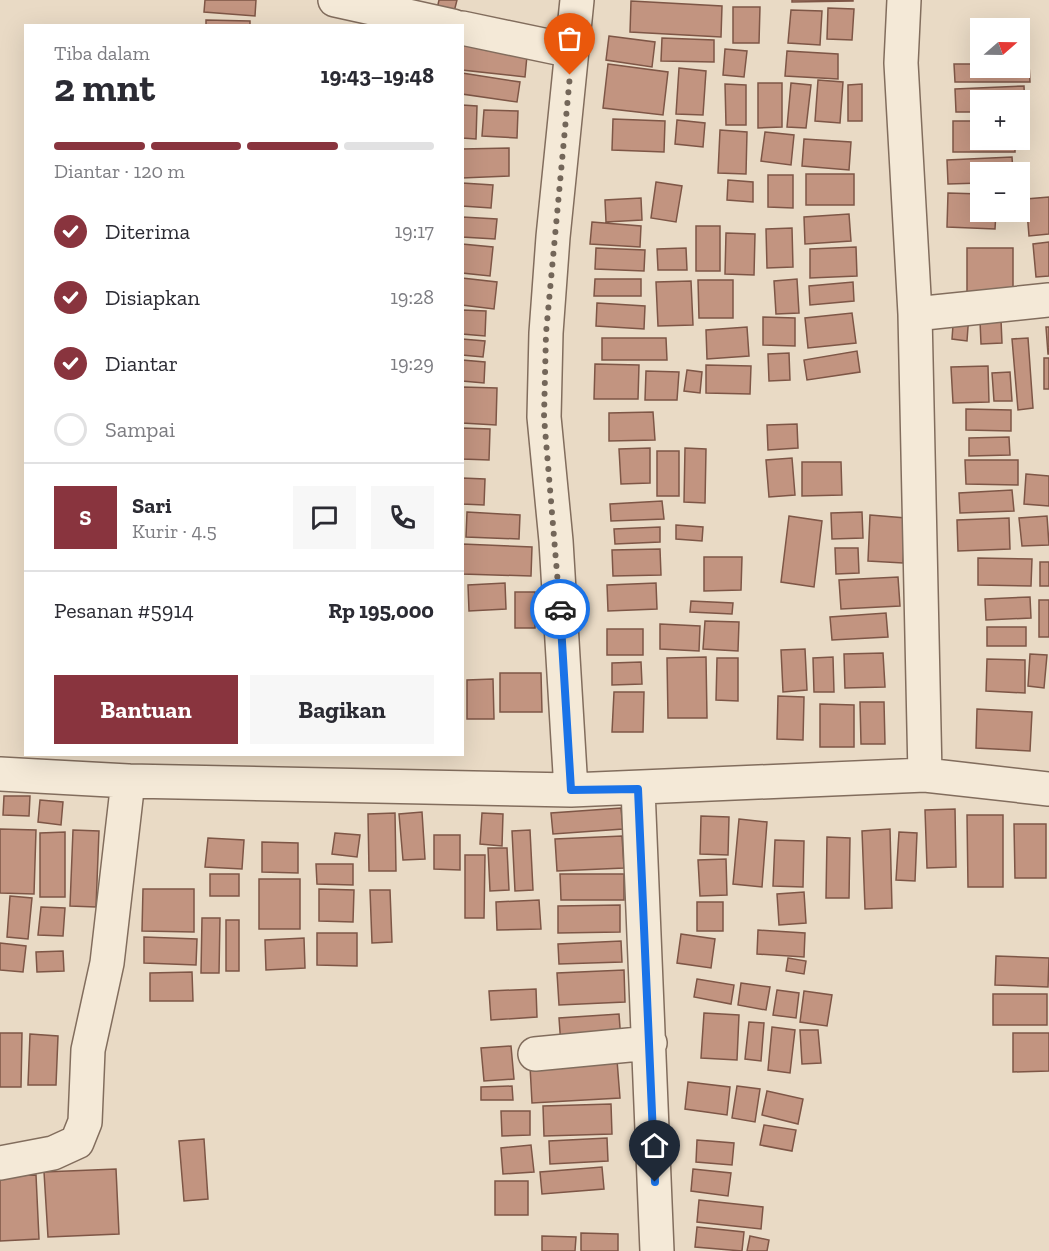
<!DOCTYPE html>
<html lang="id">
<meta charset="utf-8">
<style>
body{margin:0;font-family:"Zilla Slab",serif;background:#f7f7f7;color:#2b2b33;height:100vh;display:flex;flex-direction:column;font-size:22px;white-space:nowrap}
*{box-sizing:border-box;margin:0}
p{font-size:20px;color:#7c7c81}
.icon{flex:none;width:33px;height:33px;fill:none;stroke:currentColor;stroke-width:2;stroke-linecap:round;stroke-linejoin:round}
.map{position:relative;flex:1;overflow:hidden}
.drawer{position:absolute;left:24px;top:24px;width:440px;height:732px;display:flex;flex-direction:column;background:#fff;border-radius:0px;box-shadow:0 6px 24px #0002}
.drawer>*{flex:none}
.needle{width:39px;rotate:70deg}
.buttons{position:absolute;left:970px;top:18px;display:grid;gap:12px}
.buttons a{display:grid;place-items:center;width:60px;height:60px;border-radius:0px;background:#fff;box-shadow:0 6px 24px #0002;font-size:30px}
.pin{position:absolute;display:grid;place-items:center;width:51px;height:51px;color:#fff;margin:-62px -26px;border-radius:50% 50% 50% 0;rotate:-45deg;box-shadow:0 0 6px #0007}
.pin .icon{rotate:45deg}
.courier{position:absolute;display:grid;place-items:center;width:60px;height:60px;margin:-30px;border:4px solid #1a73e8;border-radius:50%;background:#fff;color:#222;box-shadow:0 2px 8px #0007}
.headline em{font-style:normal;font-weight:800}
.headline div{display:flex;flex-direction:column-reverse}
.headline{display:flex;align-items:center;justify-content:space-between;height:102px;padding:0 30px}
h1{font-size:39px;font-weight:800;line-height:45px}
.bar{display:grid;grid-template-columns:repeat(4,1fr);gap:9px 6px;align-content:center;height:72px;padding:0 30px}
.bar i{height:8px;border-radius:4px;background:#e1e1e2}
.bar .active{background:#89343e}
.bar p{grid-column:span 4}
.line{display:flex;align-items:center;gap:15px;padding:0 30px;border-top:2px solid #e1e1e2}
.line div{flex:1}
.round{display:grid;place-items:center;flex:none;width:63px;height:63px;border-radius:0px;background:#f7f7f7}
ol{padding:0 30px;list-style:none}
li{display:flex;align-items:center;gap:18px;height:66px}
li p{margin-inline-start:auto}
li .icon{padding:6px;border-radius:50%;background:#89343e;color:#fff;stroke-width:4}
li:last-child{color:#7c7c81}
li i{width:33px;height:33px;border:3px solid #e1e1e2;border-radius:50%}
.cta{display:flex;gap:12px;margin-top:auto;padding:12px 30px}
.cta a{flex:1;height:69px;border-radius:0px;background:#89343e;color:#fff;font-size:24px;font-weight:800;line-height:69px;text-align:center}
.cta a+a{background:#f7f7f7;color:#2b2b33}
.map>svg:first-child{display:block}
.building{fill:#c29480;stroke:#7e5646;stroke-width:1.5}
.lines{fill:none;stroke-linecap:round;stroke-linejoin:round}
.minor-casing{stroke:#826d5d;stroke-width:36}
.minor{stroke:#f4e9d7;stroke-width:33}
.done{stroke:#736659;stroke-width:6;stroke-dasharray:0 10.8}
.route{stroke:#1a73e8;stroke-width:8}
</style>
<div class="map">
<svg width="1049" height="1251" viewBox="0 0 1049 1251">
<rect width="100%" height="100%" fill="#e9dac5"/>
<!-- building -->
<path class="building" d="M205,0H256L255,16L204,12Z
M439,0H457L454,12L437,9Z
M792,0H853V1L792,2Z
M631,1L722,6L721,37L630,32Z
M733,7H760L759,43H733Z
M828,8L854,9L852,40L827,39Z
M791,10L822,11L820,45L788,43Z
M206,20L250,21V26H206Z
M609,36L655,42L652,67L606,60Z
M462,37L528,45L525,77L462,70Z
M662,38L714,40V62L661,61Z
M725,49L747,51L744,77L723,75Z
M787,51L838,54V79L785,76Z
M608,64L668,72L663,115L603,108Z
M954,64H981V68H1020V64H1029L1030,82H955Z
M679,68L706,71L703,115L676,114Z
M462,73L520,82L517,102L462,94Z
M818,80L843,82L840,123L815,121Z
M758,83H782V127L758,128Z
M791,83L811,85L806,128L787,127Z
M725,84L746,85V125H726Z
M862,84V121H848V85Z
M1024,86L1025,111H1020V100H981V112H956L955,89Z
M462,105L477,106L476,139L462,138Z
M484,110L518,111L517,138L482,136Z
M613,119L665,121L664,152L612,150Z
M677,120L705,123L703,147L675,144Z
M953,121H981V140H1015V152H953Z
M720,130L747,132L746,174L718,173Z
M765,132L794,135L791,165L761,161Z
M804,139L851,142L849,170L802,166Z
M509,148V176L462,178V149Z
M1012,157L1013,172H981V183L948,184L947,160Z
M806,174H854V205H806Z
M768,175H793V208L768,207Z
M728,180L753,182V202L727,200Z
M656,182L682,186L676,222L651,218Z
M462,183L493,185L491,208L462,206Z
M948,193L981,194V212H996L995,229L947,227Z
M1049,197V234L1029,236L1026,199Z
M641,198L642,220L606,222L605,200Z
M849,214L851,241L805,244L804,217Z
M462,217L497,219L495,239L462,237Z
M592,222L641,226L640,247L590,244Z
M696,226H720V271H696Z
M792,228L793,267L767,268L766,229Z
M726,233L755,234L754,275L725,274Z
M1049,242V276L1036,277L1033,244Z
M462,244L493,247L490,276L462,273Z
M856,247L857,276L810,278V249Z
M596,248L645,250L644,271L595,269Z
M686,248L687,270H658L657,249Z
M967,248H1013V293H967Z
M462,278L497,282L494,309L462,305Z
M595,279H641V296H594Z
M797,279L799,313L776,314L774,281Z
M698,280H733V318H699Z
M691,281L693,325L658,326L656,282Z
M853,282L854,301L810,305L809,286Z
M597,303L645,306L644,329L596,326Z
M462,310L486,311L485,336L462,334Z
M954,311L969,313L967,341L952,339Z
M852,313L856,343L808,348L805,318Z
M763,317L795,318V346L763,345Z
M1001,320L1002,343L981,344L980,321Z
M747,327L749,356L707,359L706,330Z
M1046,327H1049V354H1048Z
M602,338H666L667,360H602Z
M1028,338L1033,408L1018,410L1012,339Z
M462,339L485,341L483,357L462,355Z
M857,351L860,372L807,380L804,360Z
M789,353L790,380L769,381L768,354Z
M1044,358H1049V389H1044Z
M462,360L485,362L484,383L462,381Z
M595,364L639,365L638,399H594Z
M706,365L751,366L750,394L706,393Z
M988,366L989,402L953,403L951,367Z
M687,370L702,372L700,393L684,391Z
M646,371L679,372L677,400H645Z
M1010,372L1012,401H994L992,373Z
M462,387L497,388L496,425L462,423Z
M966,409L1011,410V431L966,430Z
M653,412L655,440L609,441V413Z
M797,424L798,448L768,450L767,425Z
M462,428L490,429L489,460L462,459Z
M1009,437L1010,455L969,456V438Z
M650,448V483L621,484L619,449Z
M685,448L706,449L705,503L684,502Z
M657,451H679V496H657Z
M792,458L795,495L769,497L766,460Z
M965,460H1018V485L966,484Z
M802,462H841L842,495L802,496Z
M1026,474L1049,476V506L1024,504Z
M462,478L485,479L484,505L462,504Z
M1012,490L1014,511L960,513L959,493Z
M662,501L664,519L611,521L610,504Z
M467,512L520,515L519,539L466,537Z
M862,512L863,538L832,539L831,513Z
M870,515L906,518L903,563L868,561Z
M789,516L822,521L814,587L781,582Z
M1047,516L1049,545L1022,546L1019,518Z
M1009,518L1010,549L958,551L957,520Z
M676,525L703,527L702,541L676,539Z
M660,527V542L615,544L614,529Z
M462,544L532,547L531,576L462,574Z
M835,548H858L859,573L836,574Z
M660,549L661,575L613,576L612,550Z
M704,557H742L741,590L704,591Z
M978,558L1032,559L1031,586L978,585Z
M1040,562H1049V586H1040Z
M898,577L900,606L841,609L839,580Z
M505,583L506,609L469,611L468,585Z
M656,583L657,609L608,611L607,585Z
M515,592H535V628H515Z
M1030,597L1031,618L986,620L985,599Z
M1039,600H1049V637H1039Z
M691,601L733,603L732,614L690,612Z
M886,613L888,637L832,640L830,617Z
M705,621L739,622L738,651L703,649Z
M660,624L700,626L699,651L660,649Z
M987,627H1026V646H987Z
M607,629H643V655H607Z
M805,649L807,690L783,692L781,650Z
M883,653L885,687L845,688L844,654Z
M1030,654L1047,655L1044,688L1028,686Z
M706,657L707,718H668L667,658Z
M833,657L834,692H814L813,658Z
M717,658H738V701L716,700Z
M987,659L1025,660V693L986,691Z
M641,662L642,684L612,685V663Z
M500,673H541L542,712H500Z
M493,679L494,719H467V680Z
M614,692H644L643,732H612Z
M778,696L804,697L803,740L777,739Z
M860,702H884L885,744H861Z
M820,704L854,705V747H820Z
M977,709L1032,712L1030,751L976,748Z
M4,796H30L29,816L3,815Z
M40,800L63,802L61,825L38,822Z
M621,808L623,829L553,834L551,813Z
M955,809L956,867L927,868L925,810Z
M422,812L425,859L403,860L399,814Z
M395,813L396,871H369L368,814Z
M482,813L503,814L502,846L480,844Z
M967,815H1003V887H968Z
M701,816L729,817L728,855L700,854Z
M739,819L767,822L762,887L733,884Z
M1014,824H1046V878H1015Z
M0,829L36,830L34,894L0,893Z
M890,829L892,908L865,909L862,831Z
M73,830L99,831L96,907L70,906Z
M530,830L533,890L515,891L512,831Z
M65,832V897H40V833Z
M899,832L917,833L915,881L896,880Z
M335,833L360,835L357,857L332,854Z
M434,835H460V870L434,869Z
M622,836L624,868L557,871L555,839Z
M827,837L850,838L849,898H826Z
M208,838L244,840L242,869L205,867Z
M775,840L804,841L803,887L773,886Z
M262,842L298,843V873L262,872Z
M488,848H507L509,890L490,891Z
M465,855H485L484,918H465Z
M726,859L727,895L700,896L698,860Z
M316,864H353V885L317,884Z
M210,874H239V896H210Z
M560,874H624V900H561Z
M259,879H300V929H259Z
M143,889H194V932L142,931Z
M319,889L354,890L353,922L319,921Z
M370,890H390L392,942L372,943Z
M804,892L806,923L779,925L777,894Z
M10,896L32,898L28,939L7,937Z
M539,900L541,929L497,930L496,902Z
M697,902H723V931H697Z
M620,905V932L558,933V906Z
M41,907L65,908L63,936L38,935Z
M202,918H220L219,973H201Z
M226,920H239V971H226Z
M758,930L805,933L804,957L757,954Z
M317,933H357V966L317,965Z
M681,934L715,939L711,968L677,963Z
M144,937L197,939L196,965L144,963Z
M304,938L305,968L266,970L265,940Z
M621,941L622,962L559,964L558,944Z
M0,943L26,946L23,972L0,970Z
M63,951L64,971L37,972L36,952Z
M996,956L1049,958L1048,987L995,985Z
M788,958L806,961L804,974L786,971Z
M624,970L625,1002L559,1005L557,973Z
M192,972L193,1001H150V973Z
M697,979L734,985L731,1004L694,997Z
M741,983L770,987L766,1010L738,1005Z
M536,989L537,1017L491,1020L489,991Z
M777,990L799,993L796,1018L773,1015Z
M804,991L832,995L827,1026L800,1022Z
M993,994H1047V1025H993Z
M704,1013L739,1015L737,1060L701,1058Z
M619,1014L621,1041L561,1046L559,1018Z
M749,1022L764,1023L761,1061L745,1059Z
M772,1027L795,1030L790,1073L768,1070Z
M800,1030H818L821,1063L802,1064Z
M0,1033H22L21,1087H0Z
M1013,1033H1049V1071L1013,1072Z
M30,1034L58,1036L56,1085H28Z
M511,1046L514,1079L484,1081L481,1048Z
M617,1060L620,1098L532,1103L530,1066Z
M688,1082L730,1087L727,1115L685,1109Z
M512,1086L513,1100H481V1087Z
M737,1086L760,1089L755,1122L732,1118Z
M767,1091L803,1099L798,1124L762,1115Z
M611,1104L612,1134L544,1136L543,1106Z
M501,1111H530V1135L502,1136Z
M764,1125L796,1130L792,1151L760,1145Z
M607,1138L608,1161L550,1164L549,1141Z
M204,1139L208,1199L184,1201L179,1141Z
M697,1140L734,1143L732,1165L696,1162Z
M531,1145L534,1172L503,1174L501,1148Z
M602,1167L604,1189L542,1194L540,1172Z
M116,1169L119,1234L48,1237L44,1172Z
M693,1169L731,1173L728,1196L691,1191Z
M36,1175L39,1239L0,1241V1176Z
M495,1181H528V1215H495Z
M699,1200L763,1207L761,1229L697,1222Z
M697,1227L744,1232L742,1251L695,1247Z
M581,1233L618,1234V1251H581Z
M542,1236L576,1237L575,1251H542Z
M750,1236L769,1240L767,1251H747Z"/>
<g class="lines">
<!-- minor casing -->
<g class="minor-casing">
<path id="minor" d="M335,0L453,26
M904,0L901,63L915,314L925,775
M462,28L572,51
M915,314L1049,300
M0,774L128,781L571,790L925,775L1049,789
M638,789L657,1251
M571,790L556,541L544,417L546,333L553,237L577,0
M535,1054L650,1043
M0,1163L53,1153L77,1142L85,1122L88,1050L107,963L128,781"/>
</g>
<!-- minor -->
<use href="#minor" class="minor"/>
</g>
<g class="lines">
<!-- done -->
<path class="done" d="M560,609L544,417L546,333L570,75"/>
<!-- route -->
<path class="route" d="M560,609L571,790L638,789L655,1182"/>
</g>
</svg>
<div class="buttons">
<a><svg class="needle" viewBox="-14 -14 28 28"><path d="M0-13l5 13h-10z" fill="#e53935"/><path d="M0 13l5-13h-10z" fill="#7c7c81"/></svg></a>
<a>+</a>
<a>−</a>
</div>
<div class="pin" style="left:570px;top:75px;background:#ea580c"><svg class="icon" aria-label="bag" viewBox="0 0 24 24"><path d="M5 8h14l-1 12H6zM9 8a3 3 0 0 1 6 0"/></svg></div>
<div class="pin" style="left:655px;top:1182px;background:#1f2937"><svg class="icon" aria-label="home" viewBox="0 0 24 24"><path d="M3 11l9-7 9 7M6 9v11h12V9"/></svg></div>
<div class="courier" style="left:560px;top:609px"><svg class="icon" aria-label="car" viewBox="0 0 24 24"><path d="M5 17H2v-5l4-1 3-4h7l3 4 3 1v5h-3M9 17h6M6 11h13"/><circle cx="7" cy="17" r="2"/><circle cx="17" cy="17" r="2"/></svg></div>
<section class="drawer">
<div class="headline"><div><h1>2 mnt</h1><p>Tiba dalam</p></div><em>19:43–19:48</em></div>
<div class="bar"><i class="active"></i><i class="active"></i><i class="active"></i><i></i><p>Diantar · 120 m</p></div>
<ol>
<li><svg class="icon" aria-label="check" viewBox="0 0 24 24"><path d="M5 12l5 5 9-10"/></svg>Diterima<p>19:17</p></li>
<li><svg class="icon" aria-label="check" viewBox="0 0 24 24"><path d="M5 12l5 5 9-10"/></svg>Disiapkan<p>19:28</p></li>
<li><svg class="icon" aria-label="check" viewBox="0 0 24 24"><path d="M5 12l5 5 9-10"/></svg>Diantar<p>19:29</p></li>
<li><i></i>Sampai</li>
</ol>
<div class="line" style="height:108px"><b class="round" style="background:#89343e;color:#fff">S</b><div><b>Sari</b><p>Kurir · 4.5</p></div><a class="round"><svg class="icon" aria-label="chat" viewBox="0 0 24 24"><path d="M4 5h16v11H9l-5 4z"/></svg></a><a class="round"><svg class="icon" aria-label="phone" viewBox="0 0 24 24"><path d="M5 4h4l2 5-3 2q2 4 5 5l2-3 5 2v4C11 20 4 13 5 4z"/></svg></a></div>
<div class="line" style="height:78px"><div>Pesanan #5914</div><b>Rp 195,000</b></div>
<div class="cta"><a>Bantuan</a><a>Bagikan</a></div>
</section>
</div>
